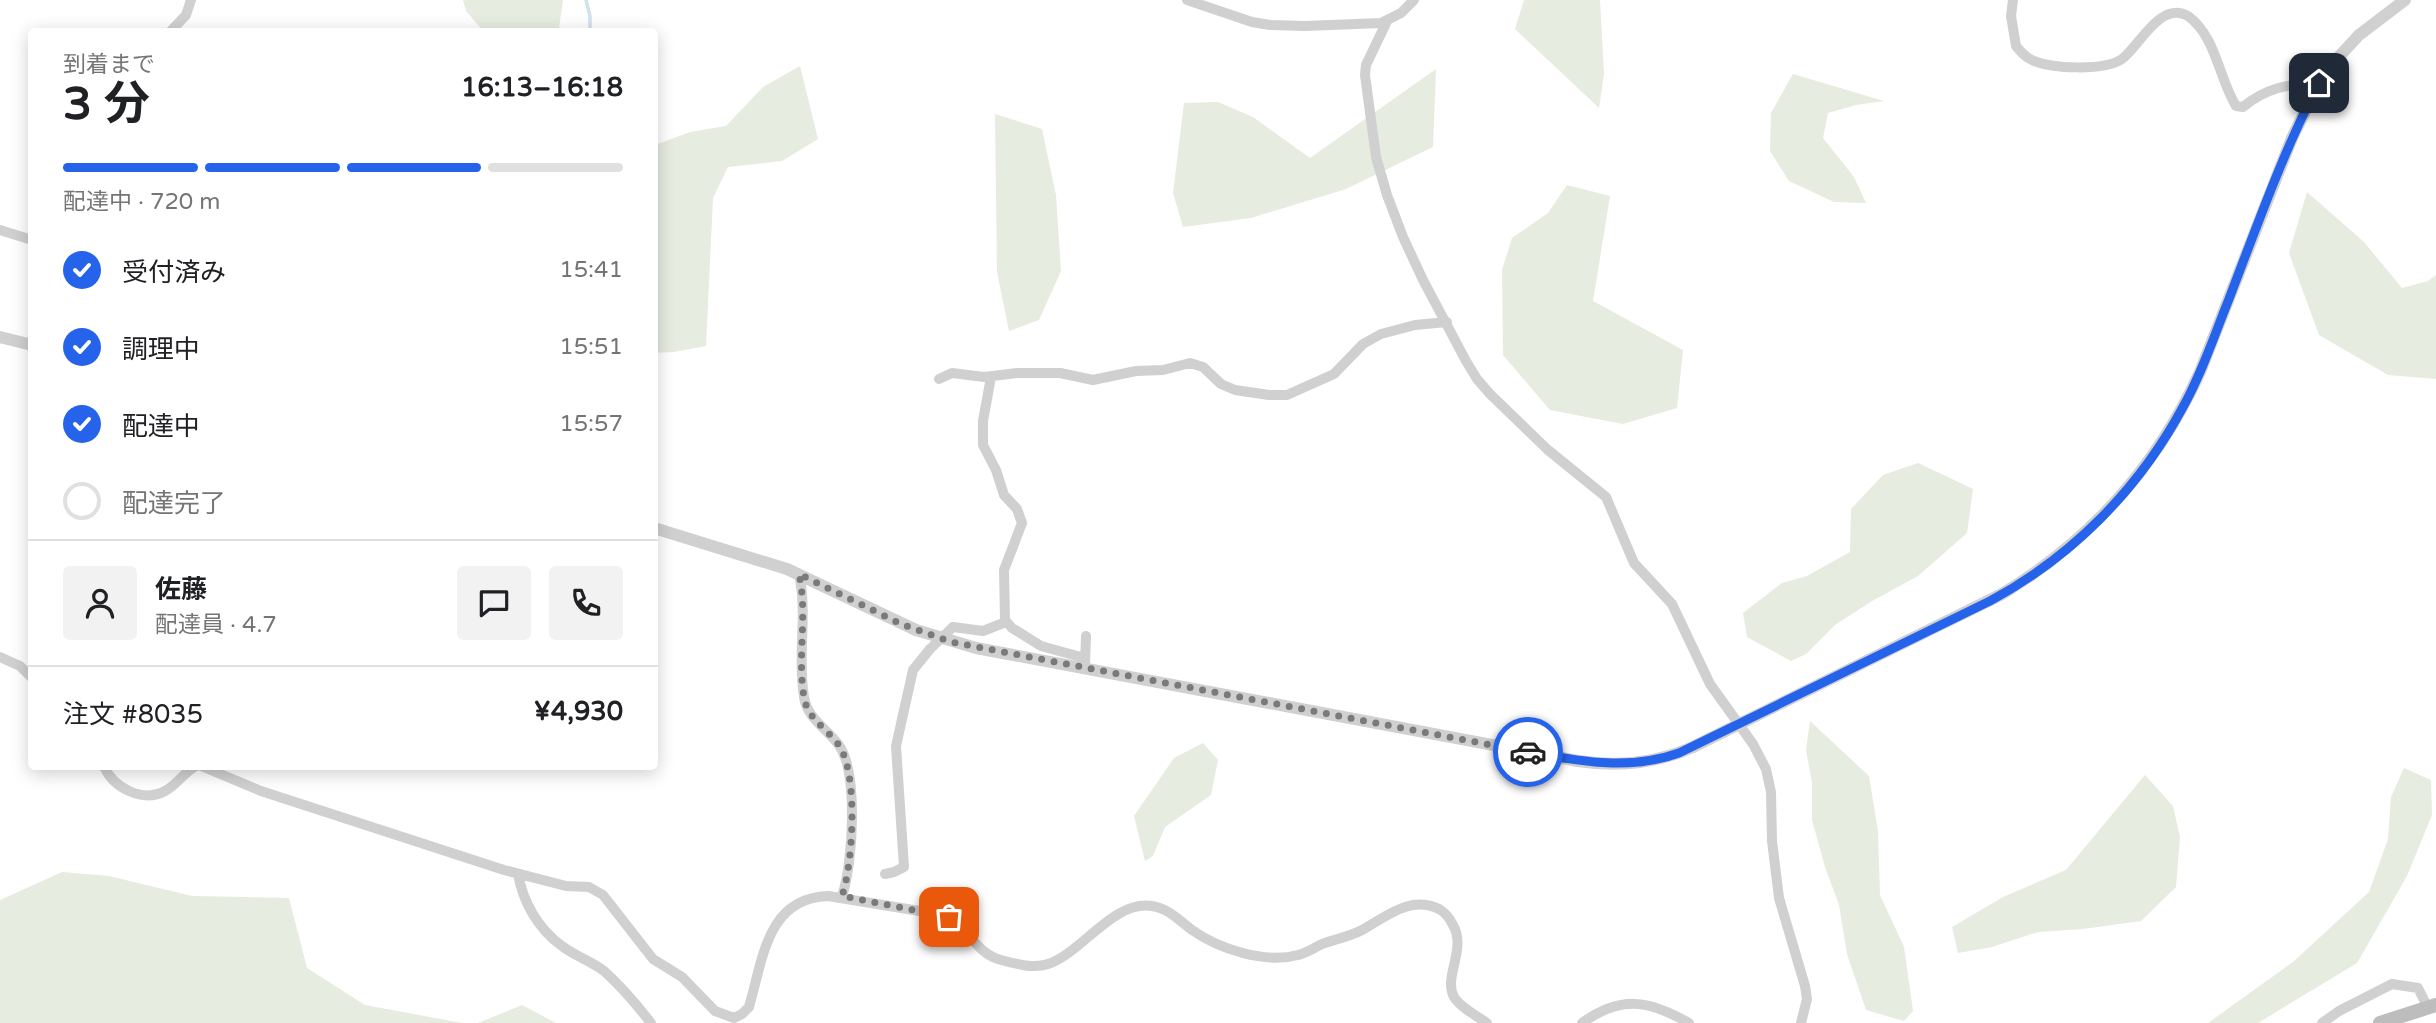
<!DOCTYPE html>
<html lang="ja">
<meta charset="utf-8">
<style>
body{margin:0;font-family:"Varela Round","Noto Sans JP",sans-serif;background:#f2f2f2;color:#202124;height:100vh;display:flex;flex-direction:column;font-size:26px;white-space:nowrap}
*{box-sizing:border-box;margin:0}
p{font-size:23px;color:#757577}
.icon{flex:none;width:38px;height:38px;fill:none;stroke:currentColor;stroke-width:2;stroke-linecap:round;stroke-linejoin:round}
.map{position:relative;flex:1;overflow:hidden}
.drawer{position:absolute;left:28px;top:28px;width:630px;height:742px;display:flex;flex-direction:column;background:#fff;border-radius:7px;box-shadow:0 4px 18px #0003}
.drawer>*{flex:none}
.pin{position:absolute;display:grid;place-items:center;width:60px;height:60px;color:#fff;margin:-30px;border-radius:14px;box-shadow:0 4px 10px #0006}
.courier{position:absolute;display:grid;place-items:center;width:70px;height:70px;margin:-35px;border:5px solid #2563eb;border-radius:50%;background:#fff;color:#222;box-shadow:0 2px 9px #0007}
.summary em{font-style:normal;font-weight:700}
.summary div{display:flex;flex-direction:column-reverse}
.summary{display:flex;align-items:center;justify-content:space-between;height:119px;padding:0 35px}
h1{font-size:46px;font-weight:700;line-height:52px}
.bar{display:grid;grid-template-columns:repeat(4,1fr);gap:10px 7px;align-content:center;height:84px;padding:0 35px}
.bar i{height:9px;border-radius:5px;background:#e0e0e0}
.bar .current{background:#2563eb}
.bar p{grid-column:span 4}
.line{display:flex;align-items:center;gap:18px;padding:0 35px;border-top:2px solid #e0e0e0}
.line div{flex:1}
.round{display:grid;place-items:center;flex:none;width:74px;height:74px;border-radius:7px;background:#f2f2f2}
ol{padding:0 35px;list-style:none}
li{display:flex;align-items:center;gap:21px;height:77px}
li p{margin-inline-start:auto}
li .icon{padding:7px;border-radius:50%;background:#2563eb;color:#fff;stroke-width:4}
li:last-child{color:#757577}
li i{width:38px;height:38px;border:4px solid #e0e0e0;border-radius:50%}
.map>svg:first-child{display:block}
.green{fill:#e6ecdf}
.lines{fill:none;stroke-linecap:round;stroke-linejoin:round}
.stream{stroke:#cfe2ee;stroke-width:3.5}
.minor{stroke:#d0d0d0;stroke-width:10}
.tertiary{stroke:#d0d0d0;stroke-width:12}
.secondary{stroke:#bdbdbd;stroke-width:14}
.minor-bridge{stroke:#d0d0d0;stroke-width:10}
.done{stroke:#7a7a7a;stroke-width:7;stroke-dasharray:0 12.6}
.route{stroke:#2563eb;stroke-width:9}
</style>
<div class="map">
<svg width="2436" height="1023" viewBox="0 0 2436 1023">
<rect width="100%" height="100%" fill="#fff"/>
<!-- green -->
<path class="green" d="M463,0H563L559,28L555,31L484,32L466,11Z
M1524,0H1600L1604,74L1599,108L1515,29Z
M800,66L818,139L782,161L728,167L713,198L706,346L674,352L655,353V145L690,132L726,126L763,87Z
M1436,69L1433,147L1346,189L1251,218L1183,227L1173,193L1184,103L1218,102L1253,117L1310,158Z
M1793,74L1884,101L1856,105L1828,113L1823,138L1854,177L1866,203L1834,202L1789,181L1770,151L1771,113Z
M995,114L1042,129L1056,195L1061,271L1039,320L1009,331L997,272Z
M1567,185L1610,196L1593,301L1683,350L1677,408L1623,424L1550,410L1503,355L1502,270L1512,238L1548,213Z
M2307,192L2364,242L2402,288L2428,281L2436,275V379L2388,375L2319,335L2289,253Z
M1918,463L1973,489L1967,533L1918,576L1872,601L1835,625L1806,654L1791,661L1747,637L1743,613L1782,583L1807,576L1850,552L1851,509L1883,475Z
M1810,721L1869,776L1878,831L1880,895L1904,947L1913,1011L1904,1021L1866,1010L1847,954L1839,905L1825,867L1812,820V783L1806,750Z
M1203,743L1218,760L1211,795L1165,827L1153,856L1145,861L1134,816L1174,758Z
M2404,768L2431,780L2432,815L2407,876L2357,963L2258,1023H2208L2293,962L2369,892L2388,839L2391,797Z
M2145,775L2173,806L2180,837L2176,887L2141,921L2083,929L2038,932L1992,947L1958,953L1952,927L2003,897L2066,870Z
M62,872L109,876L192,896L289,898L307,968L365,1005L462,1023H0V900Z
M522,1005L556,1023H478Z"/>
<g class="lines">
<!-- stream -->
<path class="stream" d="M586,0L590,16V32"/>
<!-- minor -->
<path class="minor" d="M1187,0L1252,22L1270,25L1305,26L1381,23L1401,13L1414,0
M2013,0L2011,16L2016,46C2021,52 2025,57 2032,60C2051,69 2105,71 2122,59C2139,47 2160,0 2188,16C2216,36 2219,79 2236,106L2243,107C2262,91 2292,79 2316,89
M1387,21L1366,65L1365,75L1376,157L1387,195L1403,237L1423,280L1466,361L1477,379L1490,394L1548,450L1606,497L1634,563L1672,604L1710,684L1753,744L1766,769L1771,792L1772,841L1779,898L1805,986L1807,999L1801,1023
M170,32L186,15L191,0
M0,230L32,240
M991,377L983,421V445L996,470L1004,495L1017,509L1022,523L1004,570L1005,620L1012,628L1041,646L1081,657L1085,661
M939,379L952,373L984,377L1017,373H1060L1093,380L1136,371L1163,370L1190,363L1203,367L1221,384L1235,390L1269,395H1287L1334,374L1363,344L1381,334L1415,325L1447,322
M799,574C808,615 797,656 804,697C807,718 826,728 838,744C859,771 853,864 842,896
M953,627L983,631L1006,622
M0,657L20,666L32,678
M1085,666L1086,636
M104,766C113,788 143,803 165,791C177,785 184,772 196,766
M201,766L261,791L504,870L566,886L589,887L603,895L653,959L682,977L715,1011L734,1018L742,1014L749,1007C763,959 767,898 828,896L944,915C967,924 974,953 1001,960C1016,964 1034,969 1048,964C1083,952 1113,900 1152,906C1168,908 1180,921 1192,930C1219,949 1265,964 1298,955C1307,953 1314,948 1322,944C1335,939 1349,937 1362,930C1386,917 1410,895 1439,909C1446,913 1449,918 1453,925C1467,949 1443,977 1454,997C1460,1007 1477,1016 1487,1023
M518,874C523,902 538,929 562,946C575,956 591,961 604,971C622,987 637,1005 651,1023
M885,874L894,872L904,867L896,746L913,670L930,649
M1582,1023C1621,995 1649,1000 1689,1023
M2322,1023L2339,1011L2392,984L2418,988L2427,1006"/>
<!-- tertiary -->
<path class="tertiary" d="M0,337L32,345
M654,528L787,569L916,630L976,648L1578,761C1618,767 1655,764 1693,747L2002,594C2091,540 2156,468 2200,372L2292,138L2319,83L2335,61L2359,35L2405,0"/>
<!-- secondary -->
<path class="secondary" d="M2380,1023L2436,1005"/>
<!-- minor-bridge -->
<path class="minor-bridge" d="M930,649L953,627"/>
</g>
<g class="lines">
<!-- done -->
<path class="done" d="M949,917L842,896C853,864 859,772 838,744C826,728 807,718 804,697C797,656 808,615 799,574L901,624L951,642L1528,752"/>
<!-- route -->
<path class="route" d="M1528,752C1579,761 1629,771 1679,753L1990,601C2072,557 2139,489 2183,407C2202,373 2214,336 2229,299C2257,226 2283,152 2319,83"/>
</g>
</svg>
<div class="pin" style="left:949px;top:917px;background:#ea580c"><svg class="icon" aria-label="bag" viewBox="0 0 24 24"><path d="M5 8h14l-1 12H6zM9 8a3 3 0 0 1 6 0"/></svg></div>
<div class="pin" style="left:2319px;top:83px;background:#1f2937"><svg class="icon" aria-label="home" viewBox="0 0 24 24"><path d="M3 11l9-7 9 7M6 9v11h12V9"/></svg></div>
<div class="courier" style="left:1528px;top:752px"><svg class="icon" aria-label="car" viewBox="0 0 24 24"><path d="M5 17H2v-5l4-1 3-4h7l3 4 3 1v5h-3M9 17h6M6 11h13"/><circle cx="7" cy="17" r="2"/><circle cx="17" cy="17" r="2"/></svg></div>
<section class="drawer">
<div class="summary"><div><h1>3 分</h1><p>到着まで</p></div><em>16:13–16:18</em></div>
<div class="bar"><i class="current"></i><i class="current"></i><i class="current"></i><i></i><p>配達中 · 720 m</p></div>
<ol>
<li><svg class="icon" aria-label="check" viewBox="0 0 24 24"><path d="M5 12l5 5 9-10"/></svg>受付済み<p>15:41</p></li>
<li><svg class="icon" aria-label="check" viewBox="0 0 24 24"><path d="M5 12l5 5 9-10"/></svg>調理中<p>15:51</p></li>
<li><svg class="icon" aria-label="check" viewBox="0 0 24 24"><path d="M5 12l5 5 9-10"/></svg>配達中<p>15:57</p></li>
<li><i></i>配達完了</li>
</ol>
<div class="line" style="height:126px"><a class="round"><svg class="icon" aria-label="person" viewBox="0 0 24 24"><circle cx="12" cy="8" r="4"/><path d="M4 21q1-7 8-7t8 7"/></svg></a><div><b>佐藤</b><p>配達員 · 4.7</p></div><a class="round"><svg class="icon" aria-label="chat" viewBox="0 0 24 24"><path d="M4 5h16v11H9l-5 4z"/></svg></a><a class="round"><svg class="icon" aria-label="phone" viewBox="0 0 24 24"><path d="M5 4h4l2 5-3 2q2 4 5 5l2-3 5 2v4C11 20 4 13 5 4z"/></svg></a></div>
<div class="line" style="height:91px"><div>注文 #8035</div><b>¥4,930</b></div>
</section>
</div>
